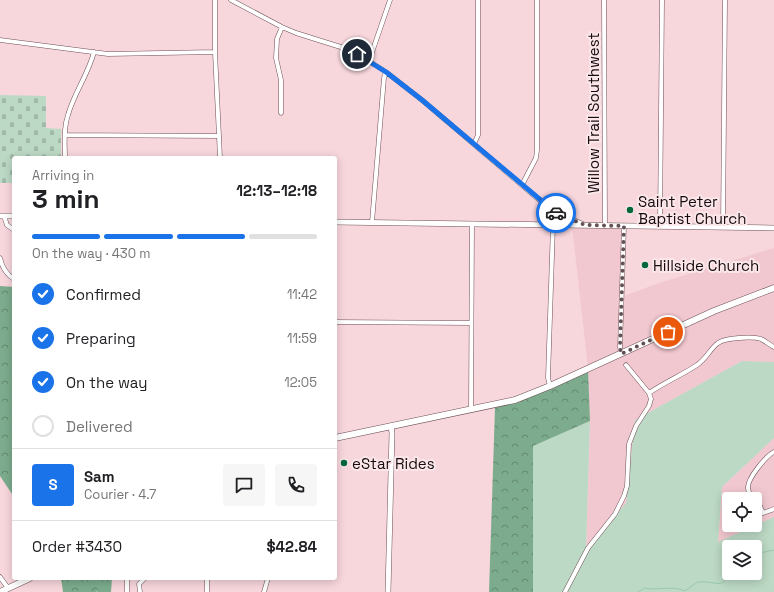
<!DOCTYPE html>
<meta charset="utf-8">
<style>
body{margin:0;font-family:"Space Grotesk",sans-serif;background:#f6f6f6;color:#202124;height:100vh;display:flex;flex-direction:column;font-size:15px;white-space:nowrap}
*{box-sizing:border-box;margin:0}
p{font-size:13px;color:#757577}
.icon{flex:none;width:22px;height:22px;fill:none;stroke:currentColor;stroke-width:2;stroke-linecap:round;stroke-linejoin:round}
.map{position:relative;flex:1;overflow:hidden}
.drawer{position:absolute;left:12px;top:156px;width:325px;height:424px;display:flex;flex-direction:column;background:#fff;border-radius:4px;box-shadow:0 2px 10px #0003}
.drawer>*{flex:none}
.controls{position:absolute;left:722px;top:492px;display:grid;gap:8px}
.controls a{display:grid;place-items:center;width:40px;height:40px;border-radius:4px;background:#fff;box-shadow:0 2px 10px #0003;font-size:20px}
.pin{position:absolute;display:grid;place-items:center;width:34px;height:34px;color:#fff;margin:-17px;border:2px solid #fff;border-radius:50%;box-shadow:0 1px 4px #0007}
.courier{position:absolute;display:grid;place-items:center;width:40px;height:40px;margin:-20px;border:3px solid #1a73e8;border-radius:50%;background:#fff;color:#222;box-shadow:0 1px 5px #0007}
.summary em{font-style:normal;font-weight:700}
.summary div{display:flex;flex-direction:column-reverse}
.summary{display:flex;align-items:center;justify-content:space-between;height:68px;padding:0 20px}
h1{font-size:26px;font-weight:700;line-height:30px}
.bar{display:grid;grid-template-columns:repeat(4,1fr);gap:6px 4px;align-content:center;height:48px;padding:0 20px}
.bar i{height:5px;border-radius:3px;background:#e0e0e0}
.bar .current{background:#1a73e8}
.bar p{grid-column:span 4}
.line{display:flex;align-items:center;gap:10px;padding:0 20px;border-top:1px solid #e0e0e0}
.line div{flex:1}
.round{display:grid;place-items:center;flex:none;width:42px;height:42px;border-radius:4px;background:#f6f6f6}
ol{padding:0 20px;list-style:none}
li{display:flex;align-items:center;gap:12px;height:44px}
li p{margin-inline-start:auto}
li .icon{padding:4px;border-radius:50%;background:#1a73e8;color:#fff;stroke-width:4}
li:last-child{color:#757577}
li i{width:22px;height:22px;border:2px solid #e0e0e0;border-radius:50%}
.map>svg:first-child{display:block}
.built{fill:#f2c8d0;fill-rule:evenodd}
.green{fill:#bcd9c5;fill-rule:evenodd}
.forest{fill:url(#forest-crowns)}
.cemetery{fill:url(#cemetery-stones)}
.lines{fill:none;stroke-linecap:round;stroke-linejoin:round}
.stream{stroke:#98c9a9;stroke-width:1}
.minor-casing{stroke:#6b5055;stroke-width:5}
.tertiary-casing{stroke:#6b5055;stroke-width:6}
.secondary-casing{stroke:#6b5055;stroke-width:7}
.minor{stroke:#fff;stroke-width:4}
.tertiary{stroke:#fff;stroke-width:5}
.secondary{stroke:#fff;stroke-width:6}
.done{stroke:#645155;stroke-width:4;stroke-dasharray:0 7.2}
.route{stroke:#1a73e8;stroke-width:5}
.poi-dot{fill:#04673b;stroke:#fbe7ea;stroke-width:1.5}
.labels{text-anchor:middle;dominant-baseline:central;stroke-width:4;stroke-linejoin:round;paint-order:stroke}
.street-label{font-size:15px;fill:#150a0d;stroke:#fbe7ea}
.poi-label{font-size:15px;fill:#150a0d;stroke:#fbe7ea;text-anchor:start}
</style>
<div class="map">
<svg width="774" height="592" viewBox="0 0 774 592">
<defs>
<pattern id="forest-crowns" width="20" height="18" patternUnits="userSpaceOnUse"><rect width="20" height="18" fill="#7cac8d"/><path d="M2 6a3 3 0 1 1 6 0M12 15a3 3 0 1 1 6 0" fill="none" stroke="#648a72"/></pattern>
<pattern id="cemetery-stones" width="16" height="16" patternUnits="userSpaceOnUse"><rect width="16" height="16" fill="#bcd9c5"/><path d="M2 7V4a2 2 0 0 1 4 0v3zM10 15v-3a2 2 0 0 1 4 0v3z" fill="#a1b9a8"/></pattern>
</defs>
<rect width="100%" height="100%" fill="#f7d6dc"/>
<!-- built -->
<path class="built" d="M572,225L625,227L624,296L659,283L774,248V362L742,361L635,420L626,503L586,552L590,431L588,368Z
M774,438V517L718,542L722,487ZM729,499H755V525H729Z"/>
<!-- green -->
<path class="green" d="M742,361L774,362V438L722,487L718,542L774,517V592H533L532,446L590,421L586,551L626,503L635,420ZM729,547H755V573H729Z"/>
<!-- forest -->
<path class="forest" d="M0,286L14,287V497L0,476Z
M588,368L590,421L533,446V592H489L495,408L524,398Z
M61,578H112L111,592H63Z"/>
<!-- cemetery -->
<path class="cemetery" d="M0,95L46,96V128L61,129V158H14V183H0Z"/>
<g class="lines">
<!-- stream -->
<path class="stream" d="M755,554L774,550
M97,592V590
M638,592L645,588C658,591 671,585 685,591C690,588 694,583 699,582C714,580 722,591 730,573"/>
<!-- minor casing -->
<g class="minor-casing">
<path id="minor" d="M215,0V52L220,158
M231,0L282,27L296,33L347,49L369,61L386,72L422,100L551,210L583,224
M604,0L605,226
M0,40L108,54L215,52
M369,61L390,0
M281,113V80L276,58L277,39L282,27
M65,135L219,136
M474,144L478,135V0
M65,158C65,144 63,129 68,115C74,93 88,75 94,52
M522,185L536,158L537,150V0
M4,216L7,225L14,230
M372,222L384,78L386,72
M660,226L662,0
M723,227L725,0
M0,258C2,267 6,274 14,279
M335,322L471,323
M621,354L620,347L624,226
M550,386L548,378L553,225
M649,393C665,382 682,375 697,365C706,359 710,349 718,343C725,338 752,336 761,339C765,341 770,345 774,347
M471,410L472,224
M754,499C751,496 748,493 748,488C747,479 766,456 774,452
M755,500L760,506L763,513
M755,516L774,509
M0,577L8,588
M127,578V592
M140,592L139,584L145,578
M207,592V578
M264,592L268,578
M565,592L588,548L615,514L624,496L627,486L629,444L636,426L649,406L651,399L649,393L626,365"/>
</g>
<!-- tertiary casing -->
<g class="tertiary-casing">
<path id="tertiary" d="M0,216H14
M335,222L774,228
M388,592L392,433L391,426"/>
</g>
<!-- secondary casing -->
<g class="secondary-casing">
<path id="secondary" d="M335,438L515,400L550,386L714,311L774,288
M0,592L30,578"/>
</g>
<!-- minor -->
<use href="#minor" class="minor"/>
<!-- tertiary -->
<use href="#tertiary" class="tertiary"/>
<!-- secondary -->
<use href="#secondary" class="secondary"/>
</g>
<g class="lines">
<!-- done -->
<path class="done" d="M556,213L585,225L624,226L620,347L621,354L668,332"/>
<!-- route -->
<path class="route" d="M357,54L386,72L422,100L556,213"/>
</g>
<!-- markers -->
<g class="poi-dot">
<circle cx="630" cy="210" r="4"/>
<circle cx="645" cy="265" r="4"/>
<circle cx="344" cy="463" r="4"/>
</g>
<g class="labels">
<!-- street labels -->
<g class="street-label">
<text transform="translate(593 113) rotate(-90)">Willow Trail Southwest</text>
</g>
<!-- poi labels -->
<g class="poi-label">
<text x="638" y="201">Saint Peter<tspan x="638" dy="17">Baptist Church</tspan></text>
<text x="653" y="265">Hillside Church</text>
<text x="352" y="463">eStar Rides</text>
</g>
</g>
</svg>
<div class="controls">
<a><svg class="icon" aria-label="locate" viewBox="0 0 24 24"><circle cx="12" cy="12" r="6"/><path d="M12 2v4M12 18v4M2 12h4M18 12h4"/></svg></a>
<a><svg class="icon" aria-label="layers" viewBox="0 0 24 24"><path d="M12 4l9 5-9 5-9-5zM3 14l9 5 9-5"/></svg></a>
</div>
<div class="pin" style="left:668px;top:332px;background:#ea580c"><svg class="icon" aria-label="bag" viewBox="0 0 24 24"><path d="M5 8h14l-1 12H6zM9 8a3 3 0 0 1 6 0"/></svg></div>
<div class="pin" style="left:357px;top:54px;background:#1f2937"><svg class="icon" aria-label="home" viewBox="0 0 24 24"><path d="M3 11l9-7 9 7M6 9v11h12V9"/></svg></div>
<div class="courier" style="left:556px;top:213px"><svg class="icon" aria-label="car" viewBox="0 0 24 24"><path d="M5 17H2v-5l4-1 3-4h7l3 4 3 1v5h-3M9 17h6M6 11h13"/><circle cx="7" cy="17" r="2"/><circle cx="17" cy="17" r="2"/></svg></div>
<section class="drawer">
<div class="summary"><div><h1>3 min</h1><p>Arriving in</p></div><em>12:13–12:18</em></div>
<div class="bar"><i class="current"></i><i class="current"></i><i class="current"></i><i></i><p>On the way · 430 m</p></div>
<ol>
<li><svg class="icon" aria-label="check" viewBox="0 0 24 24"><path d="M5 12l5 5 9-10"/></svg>Confirmed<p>11:42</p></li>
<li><svg class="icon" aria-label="check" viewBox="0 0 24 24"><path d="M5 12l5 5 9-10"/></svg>Preparing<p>11:59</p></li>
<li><svg class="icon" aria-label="check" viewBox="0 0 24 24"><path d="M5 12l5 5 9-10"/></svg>On the way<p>12:05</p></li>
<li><i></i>Delivered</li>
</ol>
<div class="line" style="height:72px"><b class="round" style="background:#1a73e8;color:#fff">S</b><div><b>Sam</b><p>Courier · 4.7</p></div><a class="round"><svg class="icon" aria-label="chat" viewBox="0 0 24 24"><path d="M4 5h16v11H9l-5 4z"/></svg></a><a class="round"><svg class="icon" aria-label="phone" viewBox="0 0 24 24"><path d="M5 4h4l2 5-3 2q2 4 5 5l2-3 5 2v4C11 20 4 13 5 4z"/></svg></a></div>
<div class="line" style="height:52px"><div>Order #3430</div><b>$42.84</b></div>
</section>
</div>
